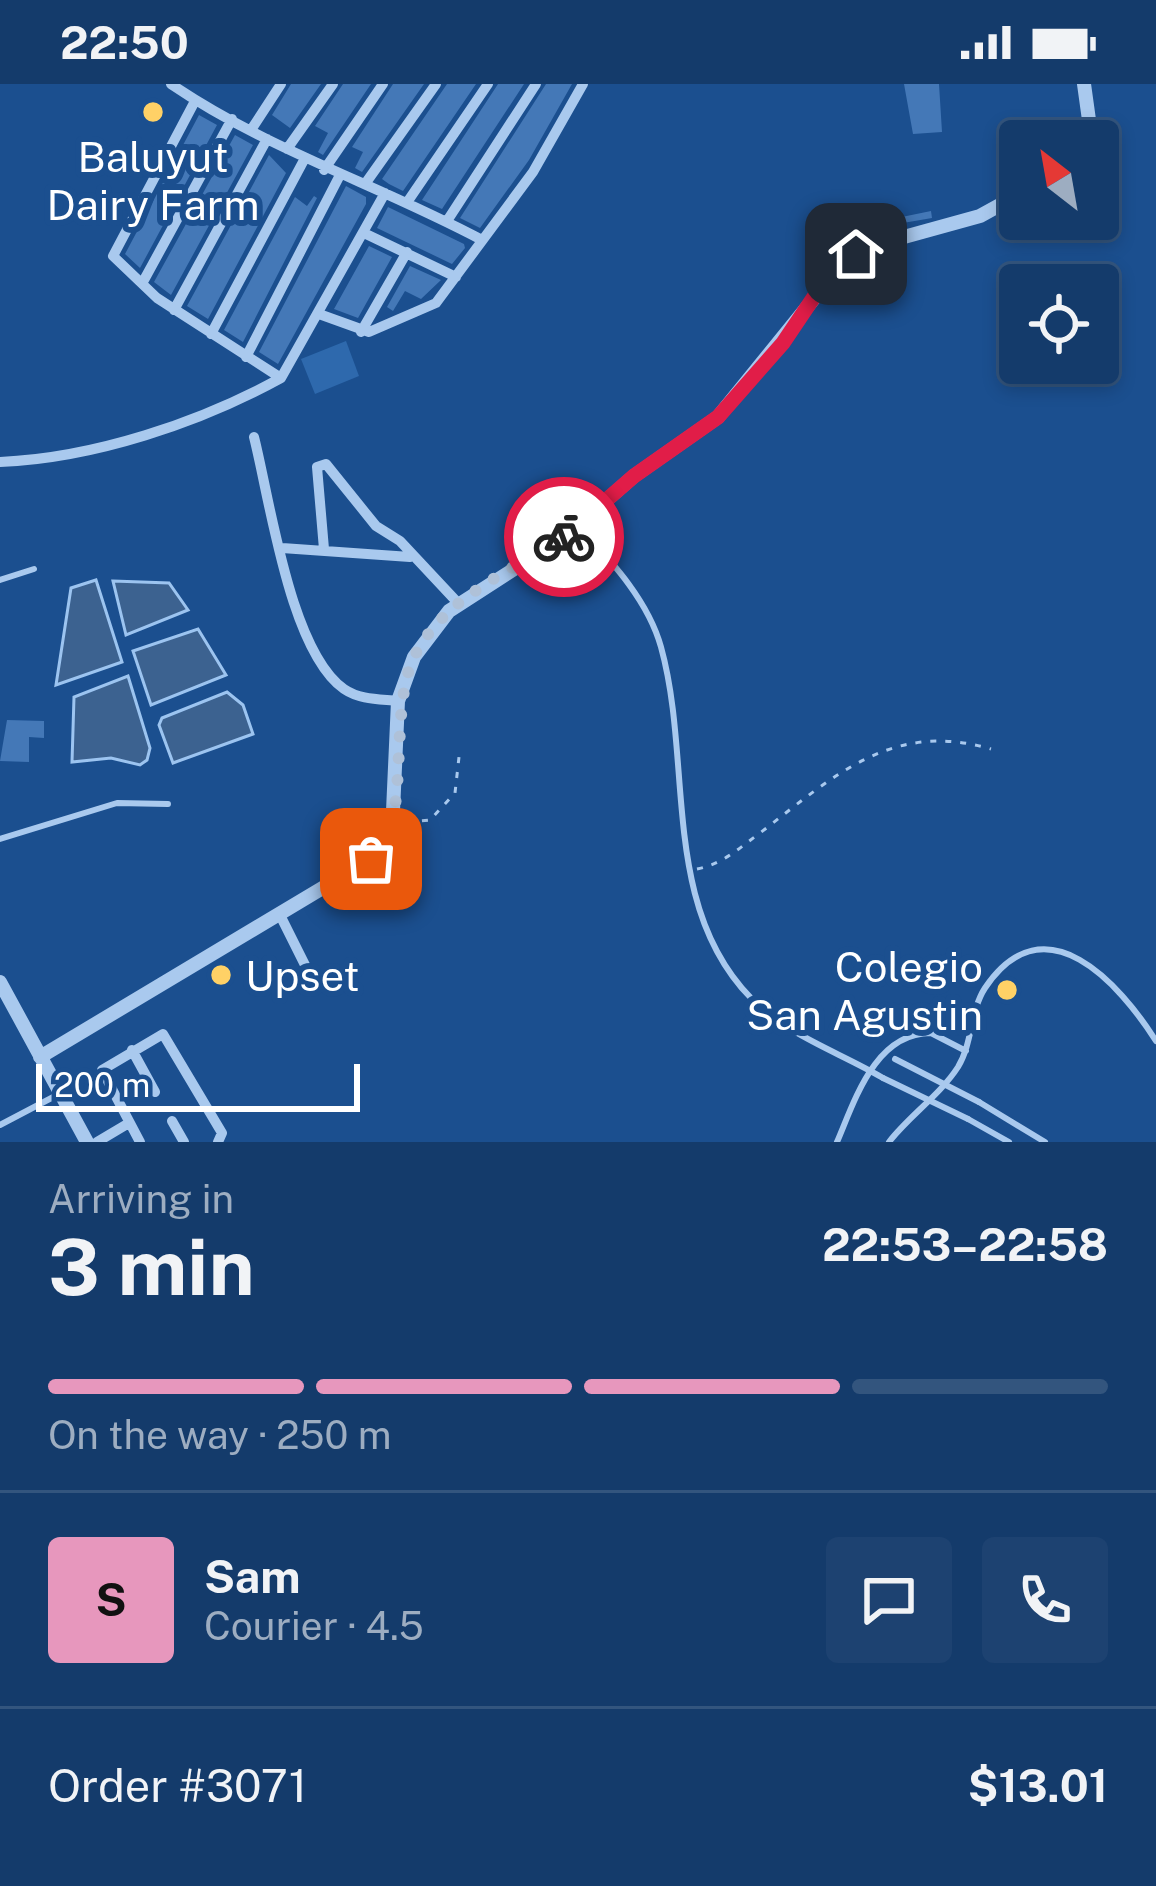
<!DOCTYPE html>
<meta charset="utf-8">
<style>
body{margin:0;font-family:"Public Sans",sans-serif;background:#1d4271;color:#f1f3f6;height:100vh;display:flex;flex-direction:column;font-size:45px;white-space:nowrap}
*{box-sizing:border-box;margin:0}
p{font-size:39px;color:#9dadc1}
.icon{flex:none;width:66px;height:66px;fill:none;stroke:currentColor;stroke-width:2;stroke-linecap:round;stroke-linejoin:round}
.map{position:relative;height:1058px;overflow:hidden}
.details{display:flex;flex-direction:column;background:#143b6b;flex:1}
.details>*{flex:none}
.needle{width:78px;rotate:329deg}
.tools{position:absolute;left:999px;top:36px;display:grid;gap:24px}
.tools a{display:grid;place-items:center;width:120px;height:120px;border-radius:12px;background:#143b6b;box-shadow:0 6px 18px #0003,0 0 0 3px #33557e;font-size:60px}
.scale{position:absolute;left:36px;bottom:30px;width:324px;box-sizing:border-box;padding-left:12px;border:6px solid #fff;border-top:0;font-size:33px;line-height:42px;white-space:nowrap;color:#fff;-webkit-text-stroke:9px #1b4f8f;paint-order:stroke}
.pin{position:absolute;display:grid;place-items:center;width:102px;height:102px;color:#fff;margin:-51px;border-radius:24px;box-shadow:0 6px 18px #0006}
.courier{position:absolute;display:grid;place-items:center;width:120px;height:120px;margin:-60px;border:9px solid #e11d48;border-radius:50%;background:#fff;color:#222;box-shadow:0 3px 15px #0007}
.headline em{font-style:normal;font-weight:700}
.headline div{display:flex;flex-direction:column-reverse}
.headline{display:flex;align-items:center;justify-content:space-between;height:204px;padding:0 48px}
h1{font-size:78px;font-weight:700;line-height:90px}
.bar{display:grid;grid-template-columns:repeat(4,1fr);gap:18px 12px;align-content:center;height:144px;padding:0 48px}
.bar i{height:15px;border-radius:9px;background:#33557e}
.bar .on{background:#e797bd}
.bar p{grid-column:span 4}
.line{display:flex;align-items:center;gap:30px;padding:0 48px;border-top:3px solid #33557e}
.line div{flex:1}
.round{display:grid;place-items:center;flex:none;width:126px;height:126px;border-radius:12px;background:#1d4271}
.status{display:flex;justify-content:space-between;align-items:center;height:84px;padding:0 60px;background:#143b6b;direction:ltr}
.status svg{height:33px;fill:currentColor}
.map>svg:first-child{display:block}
.green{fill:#2e69ad}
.water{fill:#3c6290;stroke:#9cc4f0;stroke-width:3}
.building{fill:#4478b7}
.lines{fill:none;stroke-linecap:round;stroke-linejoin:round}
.path{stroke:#a9c9ee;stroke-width:3;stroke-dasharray:6 9;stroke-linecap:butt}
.service{stroke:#a9c9ee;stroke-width:6}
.minor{stroke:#a9c9ee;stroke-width:10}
.tertiary{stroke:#a9c9ee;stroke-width:14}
.service-bridge{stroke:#a9c9ee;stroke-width:6}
.done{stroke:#afc1d8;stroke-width:12;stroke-dasharray:0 21.6}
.route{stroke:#e11d48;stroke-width:15}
.poi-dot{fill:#ffd166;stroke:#1b4f8f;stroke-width:4.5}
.labels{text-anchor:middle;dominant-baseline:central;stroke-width:12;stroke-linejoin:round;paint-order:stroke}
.poi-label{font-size:42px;fill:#fff;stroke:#1b4f8f}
</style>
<div class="status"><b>22:50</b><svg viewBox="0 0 49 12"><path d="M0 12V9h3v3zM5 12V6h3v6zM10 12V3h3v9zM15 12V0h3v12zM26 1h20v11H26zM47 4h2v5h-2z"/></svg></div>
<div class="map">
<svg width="1156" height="1058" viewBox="0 0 1156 1058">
<rect width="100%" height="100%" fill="#1b4f8f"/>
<!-- green -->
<path class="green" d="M346,257L359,292L315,310L301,275Z"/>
<!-- water -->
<path class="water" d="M96,496L122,578L56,601L71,504Z
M113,497L169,499L188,526L126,551Z
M198,545L226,591L151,621L133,567Z
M128,592L150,664L147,676L140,681L111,674L72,678L74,613Z
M227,608L243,621L253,650L173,679L159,641L162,634Z"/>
<!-- building -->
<path class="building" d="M291,0H321L290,44L272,31Z
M343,0H371L323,71L318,68L328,49L315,42Z
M393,0H424L362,88L355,84L363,68L352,63Z
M447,0H476L403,107L389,100L382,95Z
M498,0H524L442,125L422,116Z
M546,0H572L529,76L480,144L460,134Z
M904,0H939L942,48L913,50Z
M199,31L217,41L140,184L125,170Z
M235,51L253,61L171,211L154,198Z
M269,71L286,89L208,235L187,222Z
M346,102L366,113V120L278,280L259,268Z
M314,112L317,114L243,258L224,246L295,113L307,122Z
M388,123L464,160L465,164L452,180L377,144Z
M931,127L932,134L868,145L843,162L837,154L875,131V135H892Z
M369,162L392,173L358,234L334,225Z
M410,182L441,196L421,215L405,207L393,227L387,223Z
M7,636L44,637V654L29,653V678L0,677Z"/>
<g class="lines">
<!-- path -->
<path class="path" d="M407,738L430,736L455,709L459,673
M697,785C723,780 739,764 760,749C834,692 892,636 991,665"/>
<!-- service -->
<path class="service" d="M579,442C611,477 648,516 661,563C693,678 660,821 751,914C790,953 837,967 883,994
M0,496L34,485
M0,755L117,719L168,720
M979,1018L1045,1058
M968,1035L1009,1058
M0,1041L59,1010
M837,1058C855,1016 875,949 931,949L966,967
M889,1058C909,1032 940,1011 958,983C973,958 970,927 985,904C1045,815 1120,900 1156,957"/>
<!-- minor -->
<path class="minor" d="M171,0C268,66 379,101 482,156
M195,17L113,172L157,214L281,294
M251,46L281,0
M287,65L333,0
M324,86L383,0
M365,100L436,0
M408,117L488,0
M447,137L536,0
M366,150L456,193
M144,196L232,35
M174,226L267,55
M319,230L369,248L436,219L533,88L583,0
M361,248L407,168
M211,250L304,76
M246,273L340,91
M281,294L385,109
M254,353C270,416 290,567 344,605C360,616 380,615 398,617
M0,378C94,374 199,339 281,294
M282,464L410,473
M324,465L317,383L326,380L376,442L400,457L458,519
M280,831L314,899
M132,966L155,1008
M172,1037L184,1058
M97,1058L129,1039
M140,1058L102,986L163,950L222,1049L218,1058"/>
<!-- tertiary -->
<path class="tertiary" d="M1082,57L1089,36L1084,0
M0,898L87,1058
M40,973L381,769L392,749L398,617L414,573L449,527L567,451L634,392L718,333L842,180L875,161L980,132L1020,110"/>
<!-- service-bridge -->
<path class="service-bridge" d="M895,975L979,1018
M883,994L968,1035"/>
</g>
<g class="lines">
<!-- done -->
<path class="done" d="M371,775C413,749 387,628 414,573C443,514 511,487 564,453"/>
<!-- route -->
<path class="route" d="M564,453L634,392L718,333L783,259L818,207L856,170"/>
</g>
<!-- markers -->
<g class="poi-dot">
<circle cx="153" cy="28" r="12"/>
<circle cx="221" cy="891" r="12"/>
<circle cx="1007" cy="906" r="12"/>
</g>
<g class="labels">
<!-- poi labels -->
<g class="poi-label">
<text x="153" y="72">Baluyut<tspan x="153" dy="48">Dairy Farm</tspan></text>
<text x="983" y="882" text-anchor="end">Colegio<tspan x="983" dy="48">San Agustin</tspan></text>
<text x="245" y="891" text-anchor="start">Upset</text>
</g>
</g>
</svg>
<div class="tools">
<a><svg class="needle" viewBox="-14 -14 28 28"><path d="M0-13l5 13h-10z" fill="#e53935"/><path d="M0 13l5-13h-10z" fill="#9dadc1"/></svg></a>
<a><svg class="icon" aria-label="locate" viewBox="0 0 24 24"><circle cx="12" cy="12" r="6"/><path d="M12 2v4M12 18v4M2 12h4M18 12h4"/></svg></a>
</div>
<div class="scale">200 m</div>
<div class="pin" style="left:371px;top:775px;background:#ea580c"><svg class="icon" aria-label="bag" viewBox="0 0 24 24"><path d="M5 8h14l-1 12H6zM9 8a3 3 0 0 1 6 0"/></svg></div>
<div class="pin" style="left:856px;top:170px;background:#1f2937"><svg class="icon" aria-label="home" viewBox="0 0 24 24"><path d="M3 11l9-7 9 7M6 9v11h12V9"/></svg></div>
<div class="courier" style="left:564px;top:453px"><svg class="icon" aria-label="bike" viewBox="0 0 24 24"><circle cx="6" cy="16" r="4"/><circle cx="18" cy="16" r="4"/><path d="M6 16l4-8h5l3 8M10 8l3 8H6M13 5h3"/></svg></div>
</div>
<section class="details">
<div class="headline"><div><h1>3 min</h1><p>Arriving in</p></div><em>22:53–22:58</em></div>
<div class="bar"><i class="on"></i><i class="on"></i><i class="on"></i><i></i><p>On the way · 250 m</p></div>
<div class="line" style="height:216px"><b class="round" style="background:#e797bd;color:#111">S</b><div><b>Sam</b><p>Courier · 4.5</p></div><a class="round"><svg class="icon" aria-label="chat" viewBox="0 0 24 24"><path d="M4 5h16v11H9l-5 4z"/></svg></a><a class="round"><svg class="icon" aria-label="phone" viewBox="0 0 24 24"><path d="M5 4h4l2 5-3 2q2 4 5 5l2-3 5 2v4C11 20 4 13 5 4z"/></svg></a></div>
<div class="line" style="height:156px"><div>Order #3071</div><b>$13.01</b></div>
</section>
